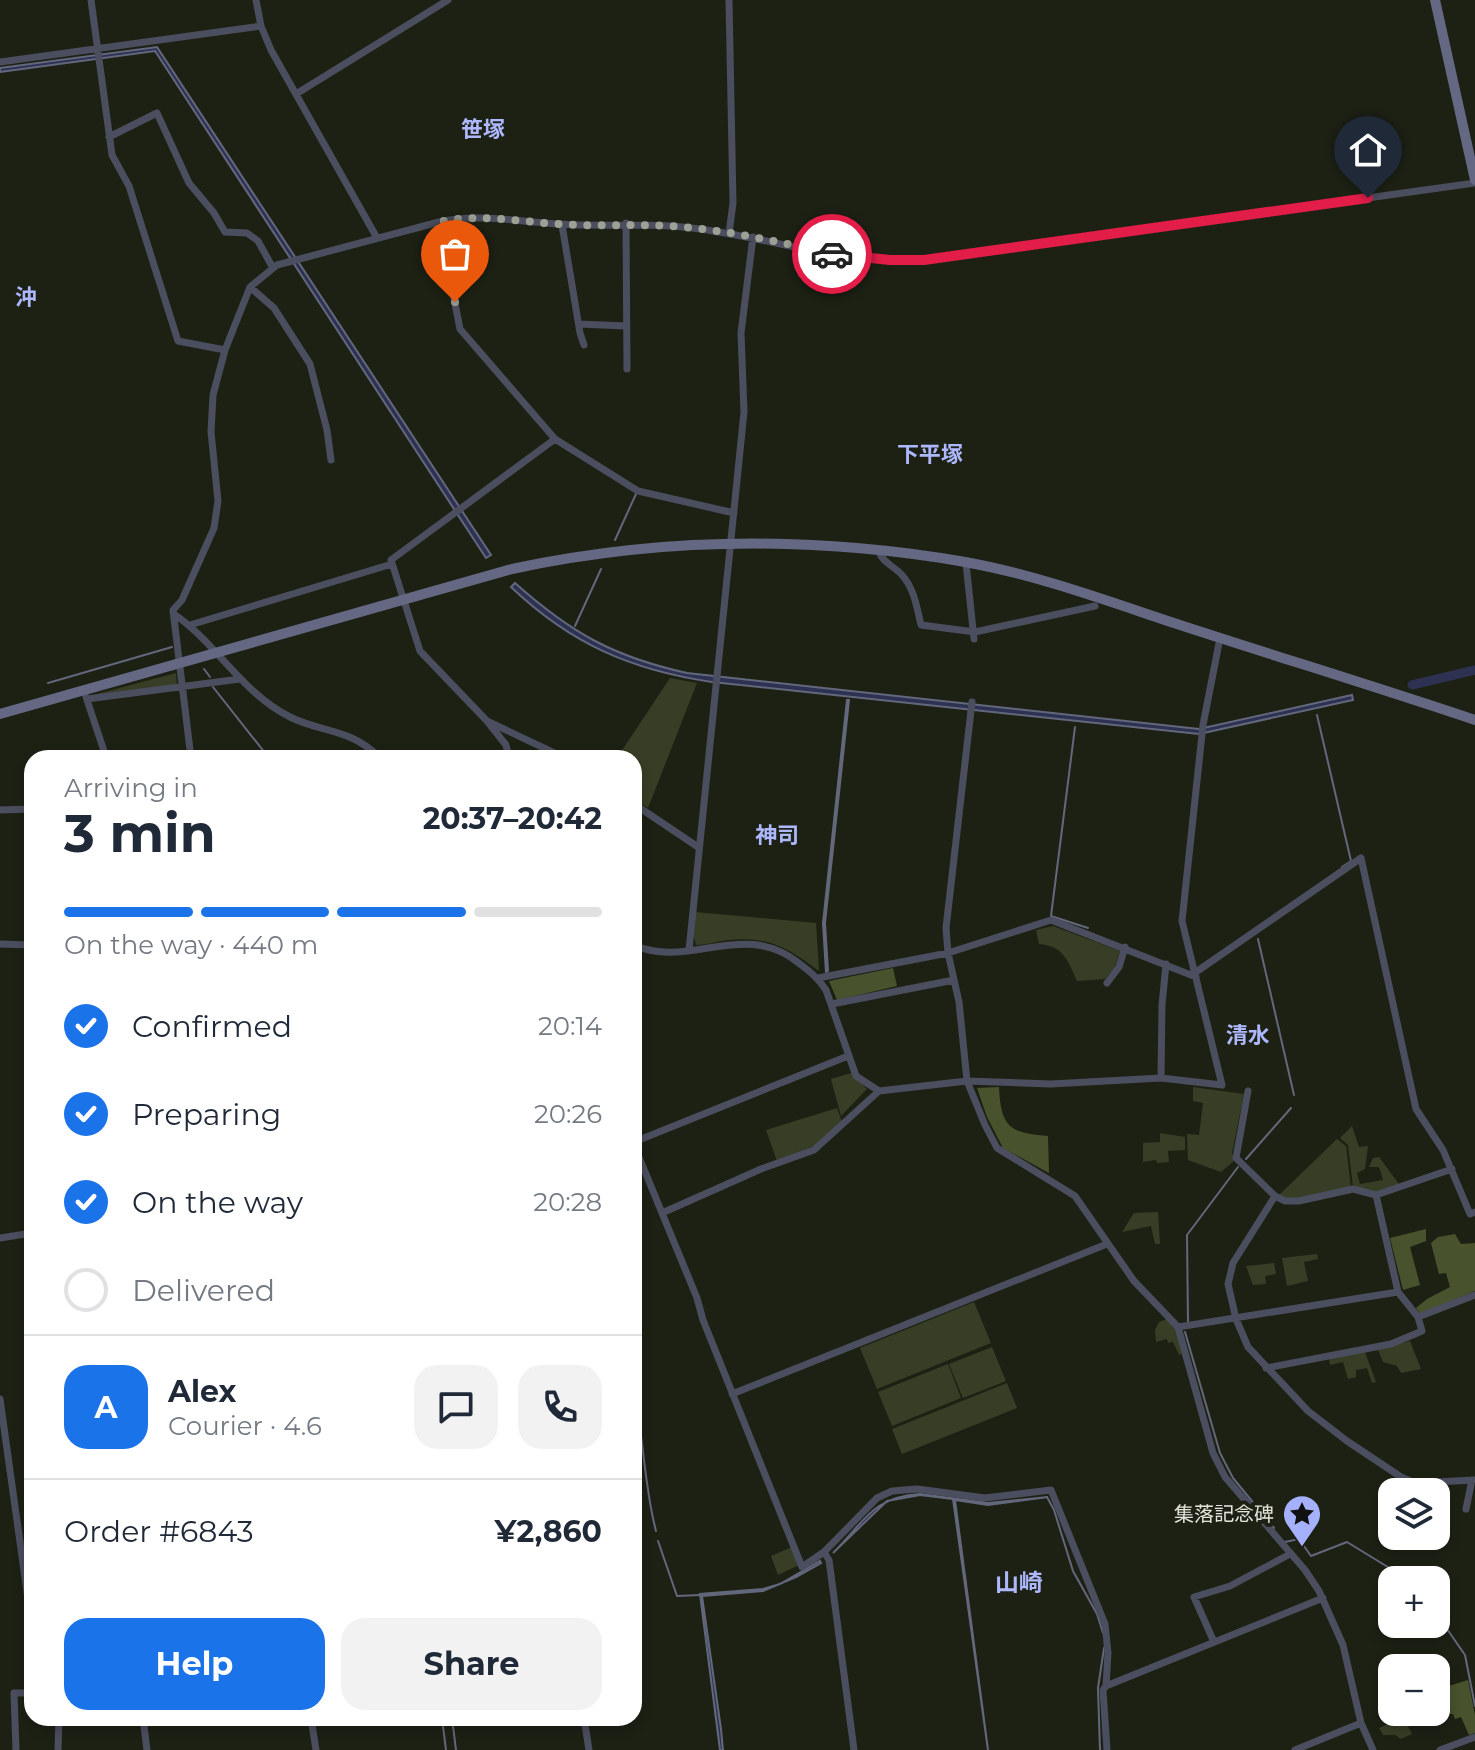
<!DOCTYPE html>
<meta charset="utf-8">
<style>
body{margin:0;font-family:Montserrat,"Noto Sans JP",sans-serif;background:#f2f2f3;color:#1f2937;height:100vh;display:flex;flex-direction:column;font-size:30px;white-space:nowrap}
*{box-sizing:border-box;margin:0}
p{font-size:26px;color:#747a83}
.icon{flex:none;width:44px;height:44px;fill:none;stroke:currentColor;stroke-width:2;stroke-linecap:round;stroke-linejoin:round}
.map{position:relative;flex:1;overflow:hidden}
.drawer{position:absolute;left:24px;top:750px;width:618px;height:976px;display:flex;flex-direction:column;background:#fff;border-radius:24px;box-shadow:0 4px 12px #0003}
.drawer>*{flex:none}
.fabs{position:absolute;left:1378px;top:1478px;display:grid;gap:16px}
.fabs a{display:grid;place-items:center;width:72px;height:72px;border-radius:16px;background:#fff;box-shadow:0 4px 12px #0003;font-size:40px}
.pin{position:absolute;display:grid;place-items:center;width:68px;height:68px;color:#fff;margin:-82px -34px;border-radius:50% 50% 50% 0;rotate:-45deg;box-shadow:0 0 8px #0007}
.pin .icon{rotate:45deg}
.courier{position:absolute;display:grid;place-items:center;width:80px;height:80px;margin:-40px;border:6px solid #e11d48;border-radius:50%;background:#fff;color:#222;box-shadow:0 2px 10px #0007}
.headline em{font-style:normal;font-weight:700}
.headline div{display:flex;flex-direction:column-reverse}
.headline{display:flex;align-items:center;justify-content:space-between;height:136px;padding:0 40px}
h1{font-size:52px;font-weight:700;line-height:60px}
.bar{display:grid;grid-template-columns:repeat(4,1fr);gap:12px 8px;align-content:center;height:96px;padding:0 40px}
.bar i{height:10px;border-radius:6px;background:#e0e1e3}
.bar .selected{background:#1a73e8}
.bar p{grid-column:span 4}
.line{display:flex;align-items:center;gap:20px;padding:0 40px;border-top:2px solid #e0e1e3}
.line div{flex:1}
.round{display:grid;place-items:center;flex:none;width:84px;height:84px;border-radius:24px;background:#f2f2f3}
ol{padding:0 40px;list-style:none}
li{display:flex;align-items:center;gap:24px;height:88px}
li p{margin-inline-start:auto}
li .icon{padding:8px;border-radius:50%;background:#1a73e8;color:#fff;stroke-width:4}
li:last-child{color:#747a83}
li i{width:44px;height:44px;border:4px solid #e0e1e3;border-radius:50%}
.button{display:flex;gap:16px;margin-top:auto;padding:16px 40px}
.button a{flex:1;height:92px;border-radius:24px;background:#1a73e8;color:#fff;font-size:32px;font-weight:700;line-height:92px;text-align:center}
.button a+a{background:#f2f2f3;color:#1f2937}
.map>svg:first-child{display:block}
.green{fill:#373e25}
.forest{fill:#48522c}
.water{fill:#2d3253;stroke:#63677c;stroke-width:2}
.lines{fill:none;stroke-linecap:round;stroke-linejoin:round}
.stream{stroke:#63677c;stroke-width:2}
.canal{stroke:#2d3253;stroke-width:9}
.street{stroke:#4b4e5e;stroke-width:7}
.secondary{stroke:#646882;stroke-width:10}
.done{stroke:#9da095;stroke-width:8;stroke-dasharray:0 14.4}
.route{stroke:#e11d48;stroke-width:10}
.labels{text-anchor:middle;dominant-baseline:central;stroke-width:8;stroke-linejoin:round;paint-order:stroke}
.poi-label{font-size:20px;fill:#e2e4db;stroke:#1d2114;text-anchor:end}
.neighbourhood-label{font-size:22px;font-weight:bold;fill:#adb8fe;stroke:#1d2114}
.quarter-label{font-size:24px;font-weight:bold;fill:#adb8fe;stroke:#1d2114}
</style>
<div class="map">
<svg width="1475" height="1750" viewBox="0 0 1475 1750">
<rect width="100%" height="100%" fill="#1d2114"/>
<!-- green -->
<path class="green" d="M176,673L177,684L93,695Z
M670,678L697,683L648,808L634,799V758H617Z
M695,912L816,923L819,971C787,948 770,936 729,940C718,941 707,945 696,945L694,938Z
M1053,926L1120,951L1115,967L1105,979L1077,981C1068,961 1064,946 1039,944L1036,930Z
M851,1073L867,1089L841,1116L831,1079Z
M1193,1087L1244,1094L1232,1153L1235,1160L1221,1172L1188,1160L1187,1134L1199,1135L1203,1103L1193,1101Z
M837,1108L842,1122L821,1143L777,1161L766,1130Z
M1352,1126L1359,1147L1368,1146L1365,1169L1357,1173L1360,1184L1383,1180L1379,1167H1369L1373,1158L1379,1157L1399,1184L1377,1192L1353,1187L1348,1145L1340,1138Z
M1160,1133L1185,1137V1150L1168,1151L1169,1162L1157,1163L1156,1160L1143,1162V1143L1160,1142Z
M1337,1139L1346,1146L1351,1188C1329,1193 1299,1206 1278,1196Z
M1158,1212L1160,1244H1155L1151,1226L1122,1232L1134,1213Z
M1317,1254L1318,1259L1304,1262L1308,1281L1287,1286L1282,1258Z
M1274,1263L1276,1274L1265,1276L1266,1284L1253,1285L1246,1266Z
M974,1302L991,1343L877,1389L860,1348Z
M1167,1319L1176,1328L1183,1353L1179,1355L1173,1342L1168,1343L1167,1339L1156,1342L1155,1330L1159,1322Z
M1410,1341L1421,1369L1401,1373L1397,1366L1383,1362L1378,1350Z
M992,1347L1006,1381L963,1398L949,1364Z
M1365,1352L1376,1382L1372,1383L1367,1368L1356,1370V1377L1348,1379L1343,1362L1330,1365L1329,1358Z
M948,1364L961,1398L892,1426L878,1392Z
M1007,1383L1017,1408L902,1454L892,1429Z
M792,1547L799,1565L778,1575L771,1556Z
M1403,1717L1412,1734L1401,1739L1395,1735H1383L1379,1728Z"/>
<!-- forest -->
<path class="forest" d="M893,968L897,986L837,1000L829,981Z
M999,1087C1001,1127 1009,1133 1048,1136L1049,1173L1003,1148L987,1117L977,1088Z
M1426,1229V1241L1410,1247L1420,1285L1403,1290L1390,1238Z
M1455,1234L1461,1244L1475,1243V1291L1420,1314L1416,1308L1427,1299L1450,1287L1446,1273L1439,1274L1431,1243L1438,1237Z
M1468,1680L1475,1715V1733L1469,1735L1461,1717L1455,1719L1453,1714H1446L1436,1693V1690Z"/>
<!-- water -->
<path class="water" d="M157,47L491,555L486,558L155,51L0,72V68Z
M515,583C571,633 614,657 687,673L1199,729L1352,695L1353,700L1199,734L712,682C631,670 571,644 511,587Z
M847,700H849L825,923L828,971L826,972L823,923Z
M920,1494L988,1503L1048,1497L988,1505L955,1500L988,1750L953,1499L920,1495L887,1501L833,1553C865,1521 872,1497 920,1494Z
M820,1561L821,1563L796,1577L763,1591L702,1596L721,1729L723,1750H720L700,1594L763,1589L780,1584Z"/>
<g class="lines">
<!-- stream -->
<path class="stream" d="M615,540L636,494
M575,626L601,569
M204,669L210,677
M48,683L172,647
M213,687L269,758
M1317,715L1351,861L1342,867
M1075,727L1051,916L1088,928
M1258,939L1294,1095
M1246,1159L1291,1108
M1188,1322L1187,1235L1238,1167
M1185,1332L1220,1453L1233,1478L1274,1528
M634,1392C644,1438 644,1486 656,1531
M1047,1497L1054,1510L1073,1571L1097,1614L1103,1633
M658,1541L677,1596L701,1595
M1285,1542L1299,1539L1311,1556L1347,1542L1409,1580
M1436,1613L1465,1655L1475,1706
M442,1718L446,1750
M452,1718L456,1750
M1100,1750L1098,1688L1104,1648"/>
<!-- canal -->
<path class="canal" d="M1412,685L1475,670"/>
<!-- street -->
<path class="street" d="M91,0L112,155L129,186L178,341L225,350
M256,0L261,26L271,50L377,238
M729,0L733,203L729,233
M0,62L261,26
M296,94L448,0
M109,137L157,113L189,183L214,213L225,232L247,233L258,241L273,268
M439,222L460,329L555,439L638,491L734,513
M626,223L627,369
M562,225L580,333L584,345
M250,287L274,308L310,364L327,430L331,460
M579,324L626,326
M879,552C883,563 894,566 902,575C914,588 917,608 921,625L975,632L1095,606
M966,563L974,639
M174,614C217,644 242,693 290,717C322,733 351,728 380,758
M190,625L392,564
M86,697L104,751L109,758
M87,699L240,679
M972,702L946,928L948,953L959,1002L967,1081L985,1125L997,1148L1075,1196L1134,1281L1178,1327L1213,1453L1225,1477L1305,1570L1319,1591L1343,1645L1361,1723L1373,1750
M489,722L565,758
M191,758L173,610L182,600L214,528L218,501L211,432L213,395L225,350L250,287L277,265L439,222C480,213 519,222 560,224C601,227 641,223 682,227C741,232 798,251 857,258C879,260 901,260 924,260L1475,183
M509,758L506,745L487,721L420,651L391,560L555,439
M634,804L698,847
M0,810L32,809
M0,944L32,945
M634,945C689,970 744,918 800,964C811,972 819,979 826,990L856,1076L879,1091L967,1081L1051,1084L1161,1078L1222,1085L1182,921L1203,725L1220,638
M689,950L744,412L741,333L753,237
M1196,972L1361,858L1416,1109L1443,1150L1470,1214L1475,1212
M818,978L948,953L1051,920L1196,977
M1107,983L1119,967L1125,947
M832,1004L954,980
M1161,1078L1162,1005L1166,964
M1248,1091L1236,1158L1275,1196L1285,1201H1299L1353,1189L1376,1195L1452,1169
M634,1142L848,1056
M634,1145L697,1298L703,1320L802,1567L824,1552L877,1498L892,1491L917,1489L985,1498L1051,1490L1105,1624L1108,1653L1106,1686L1103,1690L1107,1750
M1275,1196L1233,1263L1228,1284L1236,1319L1248,1347L1308,1411L1347,1441L1401,1477L1415,1483L1475,1480
M662,1213L761,1169L814,1150L879,1091
M0,1238L32,1233
M1418,1317L1475,1295
M1178,1327L1398,1292
M1266,1368L1391,1344L1422,1331L1418,1317L1398,1292L1376,1195
M732,1394L1107,1244
M0,1399L32,1628
M1466,1509L1472,1480
M824,1552L829,1560L854,1750
M1214,1642L1194,1597L1230,1586L1290,1554
M1106,1686L1323,1598
M143,1718L147,1750
M311,1718L316,1750
M584,1718L589,1750
M16,1750L14,1693H32
M58,1750L59,1718
M1295,1750L1361,1723
M1440,1750L1475,1737"/>
<!-- secondary -->
<path class="secondary" d="M1435,0L1475,180
M0,714L512,569C662,537 814,536 965,562C1038,575 1110,602 1180,625C1278,657 1377,687 1475,720"/>
</g>
<g class="lines">
<!-- done -->
<path class="done" d="M455,302L439,222C480,213 519,222 560,224C600,227 641,223 682,227C732,231 783,243 832,254"/>
<!-- route -->
<path class="route" d="M832,254L890,260H924L1368,198"/>
</g>
<!-- icons -->
<defs>
<g id="sight-pin" transform="scale(2)"><path d="M0 17L-7.5 6A9.5 9.5 0 1 1 7.5 6Z" fill="#a5b1fc" stroke="#1d2114"/><path d="M0-6L1.8-2.2L6-1.7L2.9 1.2L3.7 5.4L0 3.3L-3.7 5.4L-2.9 1.2L-6-1.7L-1.8-2.2Z" fill="#111"/></g>
</defs>
<g fill-rule="evenodd">
<use href="#sight-pin" x="1302" y="1514"/>
</g>
<g class="labels">
<!-- poi labels -->
<g class="poi-label">
<text x="1274" y="1514">集落記念碑</text>
</g>
<!-- neighbourhood labels -->
<g class="neighbourhood-label">
<text x="483" y="129">笹塚</text>
<text x="26" y="297">沖</text>
<text x="930" y="454">下平塚</text>
<text x="777" y="835">神司</text>
<text x="1248" y="1035">清水</text>
</g>
<!-- quarter labels -->
<g class="quarter-label">
<text x="1019" y="1582">山崎</text>
</g>
</g>
</svg>
<div class="fabs">
<a><svg class="icon" aria-label="layers" viewBox="0 0 24 24"><path d="M12 4l9 5-9 5-9-5zM3 14l9 5 9-5"/></svg></a>
<a>+</a>
<a>−</a>
</div>
<div class="pin" style="left:455px;top:302px;background:#ea580c"><svg class="icon" aria-label="bag" viewBox="0 0 24 24"><path d="M5 8h14l-1 12H6zM9 8a3 3 0 0 1 6 0"/></svg></div>
<div class="pin" style="left:1368px;top:198px;background:#1f2937"><svg class="icon" aria-label="home" viewBox="0 0 24 24"><path d="M3 11l9-7 9 7M6 9v11h12V9"/></svg></div>
<div class="courier" style="left:832px;top:254px"><svg class="icon" aria-label="car" viewBox="0 0 24 24"><path d="M5 17H2v-5l4-1 3-4h7l3 4 3 1v5h-3M9 17h6M6 11h13"/><circle cx="7" cy="17" r="2"/><circle cx="17" cy="17" r="2"/></svg></div>
<section class="drawer">
<div class="headline"><div><h1>3 min</h1><p>Arriving in</p></div><em>20:37–20:42</em></div>
<div class="bar"><i class="selected"></i><i class="selected"></i><i class="selected"></i><i></i><p>On the way · 440 m</p></div>
<ol>
<li><svg class="icon" aria-label="check" viewBox="0 0 24 24"><path d="M5 12l5 5 9-10"/></svg>Confirmed<p>20:14</p></li>
<li><svg class="icon" aria-label="check" viewBox="0 0 24 24"><path d="M5 12l5 5 9-10"/></svg>Preparing<p>20:26</p></li>
<li><svg class="icon" aria-label="check" viewBox="0 0 24 24"><path d="M5 12l5 5 9-10"/></svg>On the way<p>20:28</p></li>
<li><i></i>Delivered</li>
</ol>
<div class="line" style="height:144px"><b class="round" style="background:#1a73e8;color:#fff">A</b><div><b>Alex</b><p>Courier · 4.6</p></div><a class="round"><svg class="icon" aria-label="chat" viewBox="0 0 24 24"><path d="M4 5h16v11H9l-5 4z"/></svg></a><a class="round"><svg class="icon" aria-label="phone" viewBox="0 0 24 24"><path d="M5 4h4l2 5-3 2q2 4 5 5l2-3 5 2v4C11 20 4 13 5 4z"/></svg></a></div>
<div class="line" style="height:104px"><div>Order #6843</div><b>¥2,860</b></div>
<div class="button"><a>Help</a><a>Share</a></div>
</section>
</div>
